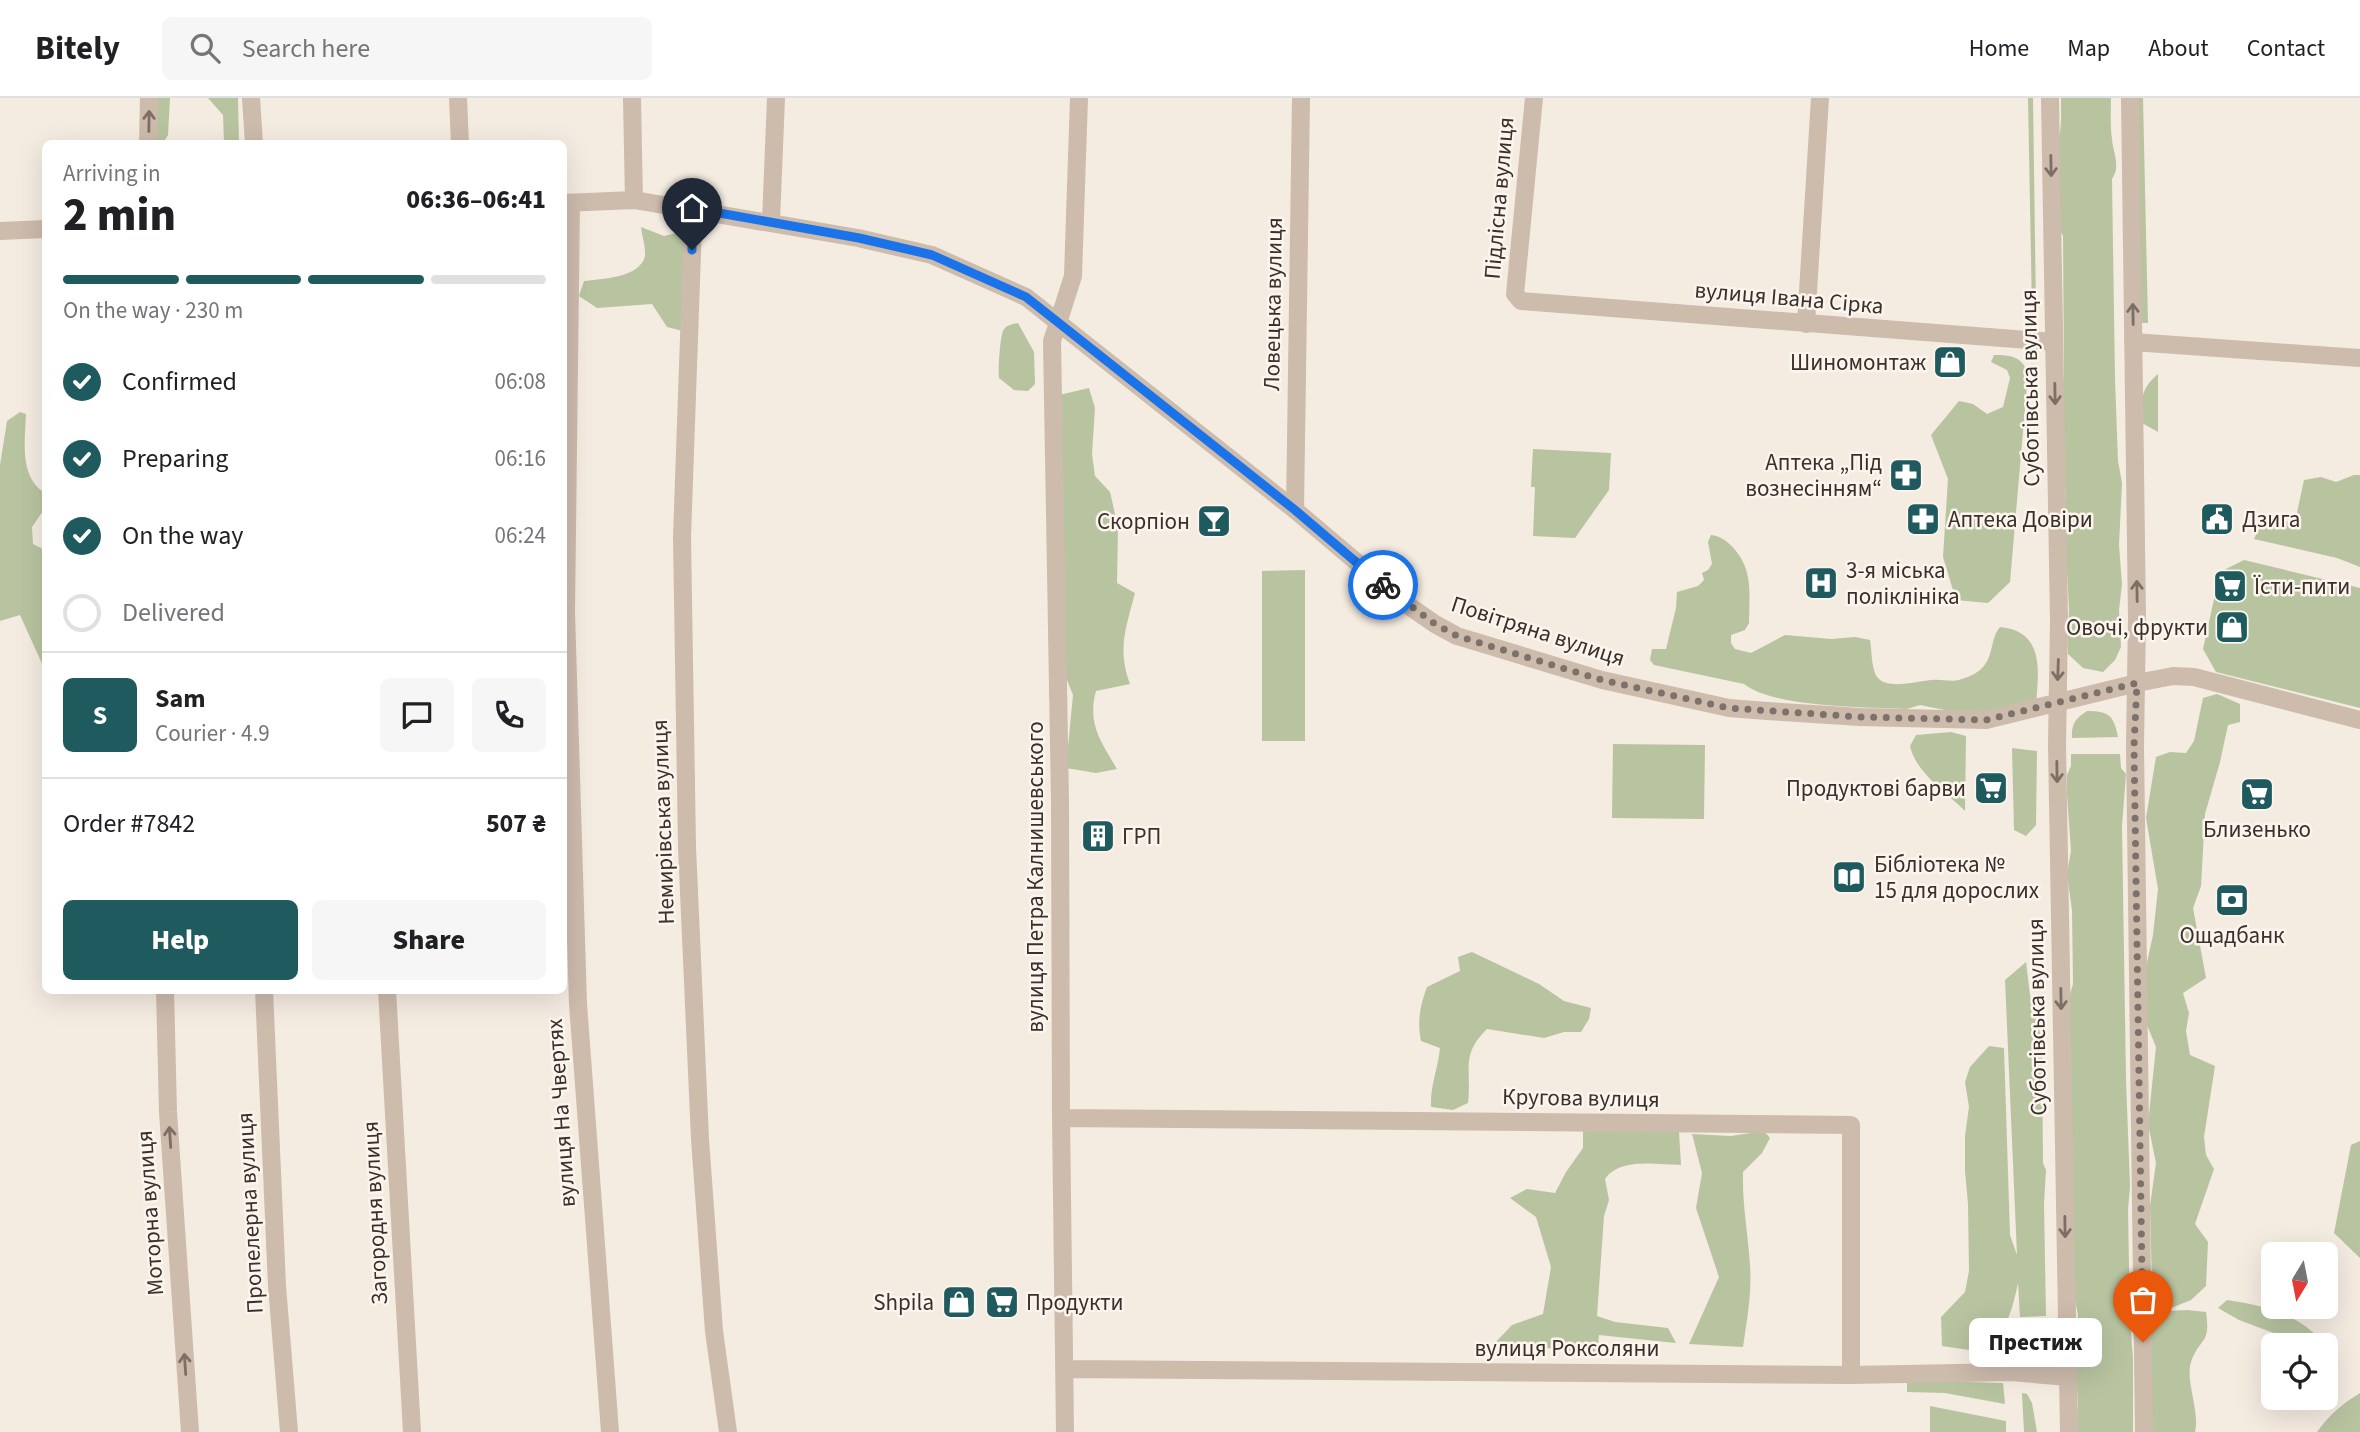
<!DOCTYPE html>
<meta charset="utf-8">
<style>
body{margin:0;font-family:"Source Sans 3",sans-serif;background:#f6f6f6;color:#202124;height:100vh;display:flex;flex-direction:column;font-size:26px;white-space:nowrap}
*{box-sizing:border-box;margin:0}
p{font-size:23px;color:#757577}
.icon{flex:none;width:38px;height:38px;fill:none;stroke:currentColor;stroke-width:2;stroke-linecap:round;stroke-linejoin:round}
.map{position:relative;flex:1;overflow:hidden}
.sheet{position:absolute;left:42px;top:42px;width:525px;height:854px;display:flex;flex-direction:column;background:#fff;border-radius:10px;box-shadow:0 7px 28px #0002}
.sheet>*{flex:none}
.needle{width:46px;rotate:190deg}
.buttons{position:absolute;left:2261px;top:1144px;display:grid;gap:14px}
.buttons a{display:grid;place-items:center;width:77px;height:77px;border-radius:10px;background:#fff;box-shadow:0 7px 28px #0002;font-size:35px}
.pin{position:absolute;display:grid;place-items:center;width:60px;height:60px;color:#fff;margin:-72px -30px;border-radius:50% 50% 50% 0;rotate:-45deg;box-shadow:0 0 7px #0007}
.pin .icon{rotate:45deg}
.courier{position:absolute;display:grid;place-items:center;width:70px;height:70px;margin:-35px;border:5px solid #1a73e8;border-radius:50%;background:#fff;color:#222;box-shadow:0 2px 9px #0007}
.bubble{position:absolute;height:49px;border-radius:10px;background:#fff;box-shadow:0 7px 28px #0002;font-size:23px;font-weight:800;line-height:49px;text-align:center}
.overview em{font-style:normal;font-weight:800}
.overview div{display:flex;flex-direction:column-reverse}
.overview{display:flex;align-items:center;justify-content:space-between;height:119px;padding:0 21px}
h1{font-size:46px;font-weight:800;line-height:52px}
.bar{display:grid;grid-template-columns:repeat(4,1fr);gap:10px 7px;align-content:center;height:84px;padding:0 21px}
.bar i{height:9px;border-radius:5px;background:#e0e0e0}
.bar .active{background:#1f5a5e}
.bar p{grid-column:span 4}
.line{display:flex;align-items:center;gap:18px;padding:0 21px;border-top:2px solid #e0e0e0}
.line div{flex:1}
.round{display:grid;place-items:center;flex:none;width:74px;height:74px;border-radius:10px;background:#f6f6f6}
ol{padding:0 21px;list-style:none}
li{display:flex;align-items:center;gap:21px;height:77px}
li p{margin-inline-start:auto}
li .icon{padding:7px;border-radius:50%;background:#1f5a5e;color:#fff;stroke-width:4}
li:last-child{color:#757577}
li i{width:38px;height:38px;border:4px solid #e0e0e0;border-radius:50%}
.primary-button{display:flex;gap:14px;margin-top:auto;padding:14px 21px}
.primary-button a{flex:1;height:80px;border-radius:10px;background:#1f5a5e;color:#fff;font-size:28px;font-weight:800;line-height:80px;text-align:center}
.primary-button a+a{background:#f6f6f6;color:#202124}
header{display:flex;align-items:center;gap:42px;box-sizing:border-box;height:98px;padding:0 35px;background:#fff;border-bottom:2px solid #e0e0e0}
header strong{font-size:33px}
nav{display:flex;gap:38px;margin-inline-start:auto;font-size:24px}
.search{width:490px;height:63px;background:#f6f6f6;display:flex;align-items:center;gap:18px;box-sizing:border-box;padding:0 24px;border-radius:10px;color:#757577;font-size:26px}
.map>svg:first-child{display:block}
.green{fill:#b8c4a0}
.lines{fill:none;stroke-linecap:round;stroke-linejoin:round}
.minor{stroke:#cdbbac;stroke-width:18}
.tertiary{stroke:#cdbbac;stroke-width:18}
.oneway{stroke:#7d6f65}
.done{stroke:#7c716b;stroke-width:7;stroke-dasharray:0 12.6}
.route{stroke:#1a73e8;stroke-width:9}
.labels{text-anchor:middle;dominant-baseline:central;stroke-width:5;stroke-linejoin:round;paint-order:stroke}
.street-label{font-size:23px;fill:#3b302b;stroke:#fbf5ee}
.poi-label{font-size:23px;fill:#3b302b;stroke:#fbf5ee;text-anchor:start}
</style>
<header>
<strong>Bitely</strong>
<div class="search"><svg class="icon" aria-label="search" viewBox="0 0 24 24"><circle cx="10" cy="10" r="6"/><path d="M15 15l6 6"/></svg>Search here</div>
<nav><a>Home</a><a>Map</a><a>About</a><a>Contact</a></nav>
</header>
<div class="map">
<svg width="2360" height="1334" viewBox="0 0 2360 1334">
<rect width="100%" height="100%" fill="#f4ebe1"/>
<!-- green -->
<path class="green" d="M152,0H170L168,37L163,45H155Z
M208,0H238L239,45H224L223,17Z
M2028,0H2033L2036,213H2032Z
M2061,0H2111C2111,13 2110,28 2112,41C2113,55 2121,68 2112,81L2115,281L2118,363L2122,385L2119,447L2122,486L2119,512L2121,549L2115,562L2103,574L2083,570L2068,556L2067,536L2069,513L2066,453V394L2061,372V290L2064,281L2063,138C2051,114 2060,91 2060,66C2060,59 2057,51 2058,44C2062,30 2061,15 2061,0Z
M2137,0H2143L2148,225H2141Z
M641,129L664,138L685,133L683,233L667,229L652,206L597,210L579,198L584,183C601,181 640,180 645,158C646,150 642,138 641,129Z
M1018,225L1034,254L1035,286L1028,293L1014,292L999,280C998,272 1000,240 1003,233C1006,227 1012,226 1018,225Z
M1994,257C2011,257 2021,258 2028,275L2010,484L1988,505L1956,502L1943,459L1948,381L1931,337L1959,303L1973,306L1987,316L2003,309L2010,280L2007,272L1991,264Z
M2158,276V334L2142,325C2142,302 2139,292 2158,276Z
M1089,290L1095,310L1092,356L1095,378L1110,394L1118,429L1117,485L1135,495C1126,530 1117,551 1130,586L1096,593C1087,626 1101,644 1117,671L1096,675L1066,670L1073,597L1058,560L1055,298Z
M20,314L26,316C25,343 19,379 45,395V410L32,429L33,446L45,452L44,570L20,517L0,523V367L7,323Z
M1533,351L1611,355L1609,392L1575,440L1533,438L1535,389H1531Z
M2354,377H2360V469L2337,460L2254,441L2263,422L2295,424L2304,382L2321,379L2336,384Z
M1711,437C1727,438 1744,459 1747,475C1751,490 1749,510 1749,525L1745,532L1731,537V545L1735,551L1751,555L1785,537L1831,541L1855,539L1870,542C1872,552 1871,572 1878,580C1888,592 1918,583 1932,582C1941,581 1950,584 1959,582C1968,579 1977,576 1983,569C1994,557 1990,541 2000,529C2044,533 2039,572 2036,606L2004,624L1920,607L1907,611C1867,609 1775,610 1744,586L1654,567L1650,562L1652,551H1666L1676,510L1677,494L1698,488L1704,482L1702,475L1708,472L1712,466L1708,444Z
M2244,462L2360,490V610L2216,574L2203,551L2220,474Z
M1305,472V643H1262V473Z
M2217,596L2240,606V624L2228,627L2220,664L2205,716L2201,788L2193,810L2206,880L2183,895L2189,915L2186,933L2190,957L2215,968L2204,1039L2206,1057L2214,1071L2195,1126L2208,1144L2206,1188L2191,1202L2164,1213L2152,1188L2150,1108L2156,1065L2148,1026L2156,949L2147,927L2141,892L2153,837L2158,791L2146,720L2156,659L2170,654L2186,655L2194,643L2203,600Z
M2087,613C2108,613 2114,617 2118,639L2072,640C2071,626 2076,620 2087,613Z
M1951,634L1966,638L1965,713C1946,694 1916,675 1910,648L1916,637Z
M1613,646L1705,647L1704,721L1612,720Z
M2012,650L2037,653L2036,727L2026,738L2014,732Z
M2071,656H2120L2121,670L2126,676L2122,728L2126,982L2130,1088L2128,1112L2130,1222L2133,1260V1334H2076L2078,1305L2075,1261L2078,1217L2071,1180L2067,907L2073,886L2072,812L2067,776L2071,753L2067,696V677L2071,668Z
M1472,854L1539,886L1564,903L1591,910L1589,921L1581,934H1564L1544,940L1487,931C1460,957 1472,972 1468,1005L1453,1012L1431,1009C1430,988 1438,971 1440,950L1421,943C1417,923 1420,908 1427,889L1460,873L1458,859Z
M2026,864L2030,897L2042,942L2043,1065L2046,1072L2044,1106L2046,1218L2020,1219L2018,1185C2013,1210 2007,1229 1991,1250L1969,1252L1942,1248L1941,1219L1965,1194L1969,1173L1968,1106L1965,1073V1038L1969,1009L1965,984L1970,969L1989,948L2004,950L2010,1137L2017,1157L2005,882Z
M1583,1032L1679,1034L1681,1067C1658,1067 1620,1059 1605,1081L1609,1102L1604,1118L1597,1218L1615,1224L1668,1230L1676,1245L1599,1237L1597,1257L1540,1249L1513,1260L1491,1249L1512,1227L1543,1216L1551,1169L1536,1119L1510,1100L1527,1091L1555,1095L1566,1074L1583,1050Z
M1764,1033L1770,1040L1762,1055L1743,1074C1742,1105 1748,1135 1750,1167C1752,1194 1747,1222 1743,1249L1689,1246L1719,1179L1696,1110L1702,1075L1692,1036L1731,1038Z
M2360,1043V1160L2334,1135L2351,1047Z
M2227,1202C2262,1207 2304,1217 2325,1248H2298L2287,1240L2239,1222L2218,1210Z
M2187,1212L2206,1214C2211,1247 2200,1239 2191,1264C2185,1282 2200,1314 2195,1334H2150L2151,1221L2168,1213Z
M2022,1231L2046,1232V1260L2022,1261Z
M1907,1282L2003,1285L2005,1306L1945,1295L1907,1294Z
M2022,1295L2027,1296L2032,1305L2037,1334H2024Z
M2360,1295V1334H2317C2329,1317 2342,1306 2360,1295Z
M1930,1308L2006,1323V1334H1930Z"/>
<g class="lines">
<!-- minor -->
<path class="minor" d="M251,0L254,46
M458,0L460,46
M632,0L634,102
M1534,0L1515,196L1521,203L2054,244
M148,46L149,0
M571,105L566,514L578,906L610,1334
M691,110L693,126L682,439L687,749L700,1041L714,1233L728,1334
M771,123L776,0
M1058,225L1052,243L1060,703L1061,1020L1065,1334
M1806,226L1820,0
M2133,244L2360,260
M1295,412L1301,0
M2137,585L2173,578L2194,579L2360,622
M165,892L168,1014L190,1334
M264,892L277,1188L289,1334
M387,892L412,1334
M1061,1020L1851,1027V1277
M1066,1271L1851,1277L2011,1274L2068,1279"/>
<!-- tertiary -->
<path class="tertiary" d="M2050,0L2059,523L2057,647L2069,1334
M2130,0L2137,520L2135,648L2144,1334
M564,105L634,102L858,140L932,157L1026,199L1295,412L1406,506L1435,526L1457,538L1602,582L1729,610L1767,613L1860,619L1986,622L2137,585
M0,133L46,131
M1058,225L1073,178L1079,0"/>
</g>
<!-- one-way arrows -->
<defs><path id="oneway-shaft" d="M-6 0H5M1.5-3L5.5 0L1.5 3" fill="none" stroke-width="1.6" stroke-linecap="round" stroke-linejoin="round" transform="scale(1.75)"/></defs>
<g class="oneway">
<use href="#oneway-shaft" transform="translate(149 23) rotate(-89)"/>
<use href="#oneway-shaft" transform="translate(2051 68) rotate(89)"/>
<use href="#oneway-shaft" transform="translate(2133 216) rotate(-91)"/>
<use href="#oneway-shaft" transform="translate(2055 296) rotate(89)"/>
<use href="#oneway-shaft" transform="translate(2137 493) rotate(-91)"/>
<use href="#oneway-shaft" transform="translate(2058 572) rotate(92)"/>
<use href="#oneway-shaft" transform="translate(2057 674) rotate(89)"/>
<use href="#oneway-shaft" transform="translate(2061 901) rotate(89)"/>
<use href="#oneway-shaft" transform="translate(170 1039) rotate(-94)"/>
<use href="#oneway-shaft" transform="translate(2065 1129) rotate(89)"/>
<use href="#oneway-shaft" transform="translate(185 1266) rotate(-94)"/>
</g>
<g class="lines">
<!-- done -->
<path class="done" d="M1383,487L1435,526L1457,538L1602,582L1729,610L1860,619L1986,622L2137,585L2134,648L2143,1244"/>
<!-- route -->
<path class="route" d="M692,152L691,110L859,140L932,157L1026,199L1295,412L1383,487"/>
</g>
<!-- icons -->
<defs>
<g id="shop-square" transform="scale(1.75)"><rect x="-9" y="-9" width="18" height="18" rx="4" fill="#1f5a5e" stroke="#fbf5ee"/><path d="M-5-2.5h2.3a2.7 3.5 0 0 1 5.4 0H5L5.5 6h-11ZM-1.5-2.5h3a1.5 2.3 0 0 0-3 0Z" fill="#fff"/></g>
<g id="pharmacy-square" transform="scale(1.75)"><rect x="-9" y="-9" width="18" height="18" rx="4" fill="#1f5a5e" stroke="#fbf5ee"/><path d="M-2-6h4v4h4v4h-4v4h-4v-4h-4v-4h4Z" fill="#fff"/></g>
<g id="civic-square" transform="scale(1.75)"><rect x="-9" y="-9" width="18" height="18" rx="4" fill="#1f5a5e" stroke="#fbf5ee"/><path d="M-.6-6.5H3V-4.5H.6V-3L4-1V1h2V6H-6V1h2V-1L-.6-3ZM-1.2 2.5V6h2.4V2.5Z" fill="#fff"/></g>
<g id="bar-square" transform="scale(1.75)"><rect x="-9" y="-9" width="18" height="18" rx="4" fill="#1f5a5e" stroke="#fbf5ee"/><path d="M-6-5H6L.8 .8V4.5H3.5V6h-7V4.5H-.8V.8Z" fill="#fff"/></g>
<g id="hospital-square" transform="scale(1.75)"><rect x="-9" y="-9" width="18" height="18" rx="4" fill="#1f5a5e" stroke="#fbf5ee"/><path d="M-5-5h3v3.5h4V-5h3V5h-3V1.5h-4V5h-3Z" fill="#fff"/></g>
<g id="supermarket-square" transform="scale(1.75)"><rect x="-9" y="-9" width="18" height="18" rx="4" fill="#1f5a5e" stroke="#fbf5ee"/><path d="M-6-5.5h2.5l.6 2H6L4.5 2H-2.5L-4.4-4H-6ZM-1.5 3.2a1.3 1.3 0 1 0 .1 0ZM3 3.2a1.3 1.3 0 1 0 .1 0Z" fill="#fff"/></g>
<g id="building-square" transform="scale(1.75)"><rect x="-9" y="-9" width="18" height="18" rx="4" fill="#1f5a5e" stroke="#fbf5ee"/><path d="M-4-6H4V6H1V3H-1V6H-4ZM-2.5-4.3h1.7v1.8h-1.7ZM.8-4.3h1.7v1.8H.8ZM-2.5-1h1.7V.8h-1.7ZM.8-1h1.7V.8H.8Z" fill="#fff"/></g>
<g id="library-square" transform="scale(1.75)"><rect x="-9" y="-9" width="18" height="18" rx="4" fill="#1f5a5e" stroke="#fbf5ee"/><path d="M-6-4Q-3-5.5-.7-3.5V5Q-3 3-6 4ZM6-4Q3-5.5 .7-3.5V5Q3 3 6 4Z" fill="#fff"/></g>
<g id="bank-square" transform="scale(1.75)"><rect x="-9" y="-9" width="18" height="18" rx="4" fill="#1f5a5e" stroke="#fbf5ee"/><path d="M-6-4H6V4H-6ZM0-2.3a2.3 2.3 0 1 0 0 4.6a2.3 2.3 0 1 0 0-4.6Z" fill="#fff"/></g>
</defs>
<g fill-rule="evenodd">
<use href="#shop-square" x="1950" y="264"/>
<use href="#pharmacy-square" x="1906" y="377"/>
<use href="#pharmacy-square" x="1923" y="421"/>
<use href="#civic-square" x="2217" y="421"/>
<use href="#bar-square" x="1214" y="423"/>
<use href="#hospital-square" x="1821" y="485"/>
<use href="#supermarket-square" x="2230" y="488"/>
<use href="#shop-square" x="2232" y="529"/>
<use href="#supermarket-square" x="1991" y="690"/>
<use href="#supermarket-square" x="2257" y="696"/>
<use href="#building-square" x="1098" y="738"/>
<use href="#library-square" x="1849" y="779"/>
<use href="#bank-square" x="2232" y="802"/>
<use href="#shop-square" x="959" y="1204"/>
<use href="#supermarket-square" x="1002" y="1204"/>
</g>
<g class="labels">
<!-- street labels -->
<g class="street-label">
<text transform="translate(1499 100) rotate(-85)">Підлісна вулиця</text>
<text transform="translate(1789 200) rotate(5)">вулиця Івана Сірка</text>
<text transform="translate(1273 206) rotate(-89)">Ловецька вулиця</text>
<text transform="translate(2030 290) rotate(-91)">Суботівська вулиця</text>
<text transform="translate(1538 533) rotate(18)">Повітряна вулиця</text>
<text transform="translate(663 724) rotate(-92)">Немирівська вулиця</text>
<text transform="translate(1035 779) rotate(-90)">вулиця Петра Калнишевського</text>
<text transform="translate(2037 919) rotate(-91)">Суботівська вулиця</text>
<text transform="translate(1581 1000) rotate(1)">Кругова вулиця</text>
<text transform="translate(561 1015) rotate(-94)">вулиця На Чвертях</text>
<text transform="translate(150 1115) rotate(-94)">Моторна вулиця</text>
<text transform="translate(250 1115) rotate(-93)">Пропелерна вулиця</text>
<text transform="translate(375 1115) rotate(-93)">Загородня вулиця</text>
<text x="1567" y="1250">вулиця Роксоляни</text>
</g>
<!-- poi labels -->
<g class="poi-label">
<text x="1926" y="264" text-anchor="end">Шиномонтаж</text>
<text x="1882" y="364" text-anchor="end">Аптека „Під<tspan x="1882" dy="26">вознесінням“</tspan></text>
<text x="1948" y="421">Аптека Довіри</text>
<text x="2242" y="421">Дзига</text>
<text x="1190" y="423" text-anchor="end">Скорпіон</text>
<text x="1846" y="472">3-я міська<tspan x="1846" dy="26">поліклініка</tspan></text>
<text x="2254" y="488">Їсти-пити</text>
<text x="2208" y="529" text-anchor="end">Овочі, фрукти</text>
<text x="1966" y="690" text-anchor="end">Продуктові барви</text>
<text x="2257" y="731" text-anchor="middle">Близенько</text>
<text x="1122" y="738">ГРП</text>
<text x="1874" y="766">Бібліотека №<tspan x="1874" dy="26">15 для дорослих</tspan></text>
<text x="2232" y="837" text-anchor="middle">Ощадбанк</text>
<text x="934" y="1204" text-anchor="end">Shpila</text>
<text x="1026" y="1204">Продукти</text>
</g>
</g>
</svg>
<div class="buttons">
<a><svg class="needle" viewBox="-14 -14 28 28"><path d="M0-13l5 13h-10z" fill="#e53935"/><path d="M0 13l5-13h-10z" fill="#757577"/></svg></a>
<a><svg class="icon" aria-label="locate" viewBox="0 0 24 24"><circle cx="12" cy="12" r="6"/><path d="M12 2v4M12 18v4M2 12h4M18 12h4"/></svg></a>
</div>
<div class="pin" style="left:2143px;top:1244px;background:#ea580c"><svg class="icon" aria-label="bag" viewBox="0 0 24 24"><path d="M5 8h14l-1 12H6zM9 8a3 3 0 0 1 6 0"/></svg></div>
<div class="pin" style="left:692px;top:152px;background:#1f2937"><svg class="icon" aria-label="home" viewBox="0 0 24 24"><path d="M3 11l9-7 9 7M6 9v11h12V9"/></svg></div>
<div class="courier" style="left:1383px;top:487px"><svg class="icon" aria-label="bike" viewBox="0 0 24 24"><circle cx="6" cy="16" r="4"/><circle cx="18" cy="16" r="4"/><path d="M6 16l4-8h5l3 8M10 8l3 8H6M13 5h3"/></svg></div>
<div class="bubble" style="left:1969px;top:1220px;width:133px">Престиж</div>
<section class="sheet">
<div class="overview"><div><h1>2 min</h1><p>Arriving in</p></div><em>06:36–06:41</em></div>
<div class="bar"><i class="active"></i><i class="active"></i><i class="active"></i><i></i><p>On the way · 230 m</p></div>
<ol>
<li><svg class="icon" aria-label="check" viewBox="0 0 24 24"><path d="M5 12l5 5 9-10"/></svg>Confirmed<p>06:08</p></li>
<li><svg class="icon" aria-label="check" viewBox="0 0 24 24"><path d="M5 12l5 5 9-10"/></svg>Preparing<p>06:16</p></li>
<li><svg class="icon" aria-label="check" viewBox="0 0 24 24"><path d="M5 12l5 5 9-10"/></svg>On the way<p>06:24</p></li>
<li><i></i>Delivered</li>
</ol>
<div class="line" style="height:126px"><b class="round" style="background:#1f5a5e;color:#fff">S</b><div><b>Sam</b><p>Courier · 4.9</p></div><a class="round"><svg class="icon" aria-label="chat" viewBox="0 0 24 24"><path d="M4 5h16v11H9l-5 4z"/></svg></a><a class="round"><svg class="icon" aria-label="phone" viewBox="0 0 24 24"><path d="M5 4h4l2 5-3 2q2 4 5 5l2-3 5 2v4C11 20 4 13 5 4z"/></svg></a></div>
<div class="line" style="height:91px"><div>Order #7842</div><b>507 ₴</b></div>
<div class="primary-button"><a>Help</a><a>Share</a></div>
</section>
</div>
